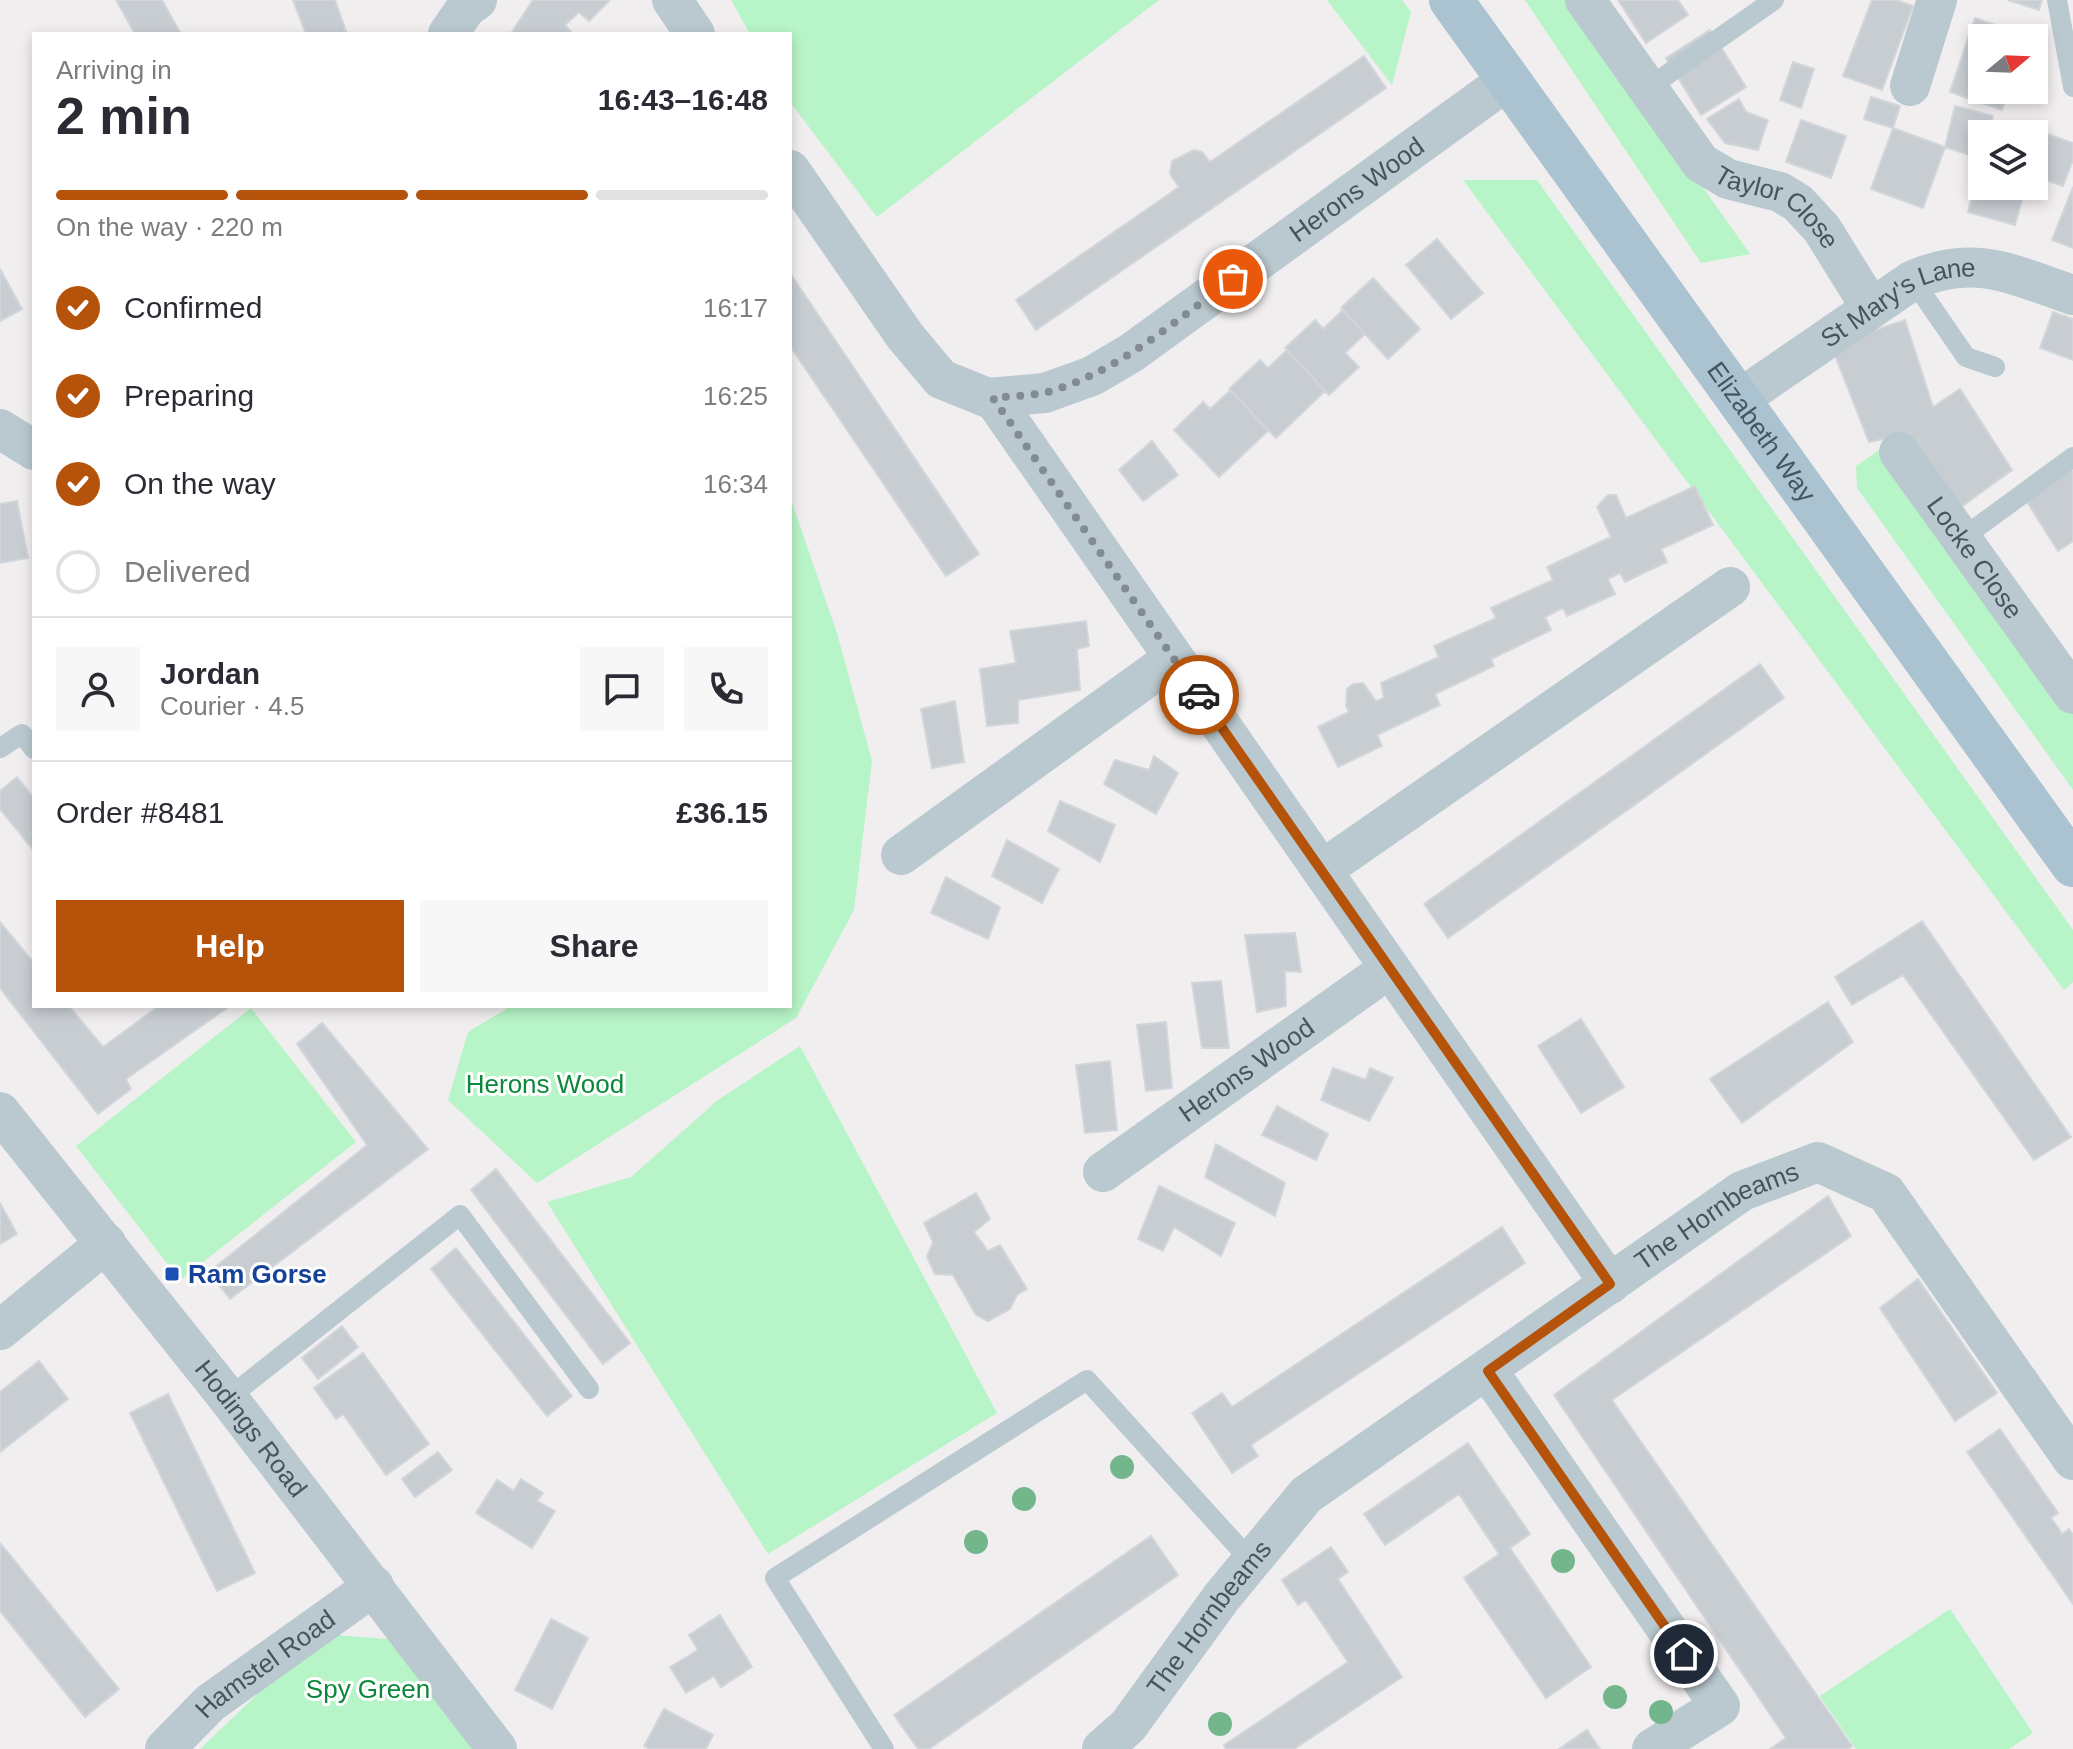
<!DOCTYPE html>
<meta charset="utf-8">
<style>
body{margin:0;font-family:Arial,sans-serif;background:#f7f7f7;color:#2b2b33;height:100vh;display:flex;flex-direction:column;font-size:30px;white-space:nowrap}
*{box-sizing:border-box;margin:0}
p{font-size:26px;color:#7c7c81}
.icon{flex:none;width:44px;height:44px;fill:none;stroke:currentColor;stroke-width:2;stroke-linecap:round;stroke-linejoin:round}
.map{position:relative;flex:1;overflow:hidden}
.details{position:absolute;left:32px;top:32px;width:760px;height:976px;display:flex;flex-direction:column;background:#fff;border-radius:0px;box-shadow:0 4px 12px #0003}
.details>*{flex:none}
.needle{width:52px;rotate:71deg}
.buttons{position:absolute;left:1968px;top:24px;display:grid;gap:16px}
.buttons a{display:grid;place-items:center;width:80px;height:80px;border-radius:0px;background:#fff;box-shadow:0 4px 12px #0003;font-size:40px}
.pin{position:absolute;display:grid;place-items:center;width:68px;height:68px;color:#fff;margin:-34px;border:4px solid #fff;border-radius:50%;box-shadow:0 2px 8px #0007}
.courier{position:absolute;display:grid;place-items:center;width:80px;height:80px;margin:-40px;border:6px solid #b45309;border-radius:50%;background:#fff;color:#222;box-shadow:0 2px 10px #0007}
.headline em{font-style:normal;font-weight:600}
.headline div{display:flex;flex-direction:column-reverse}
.headline{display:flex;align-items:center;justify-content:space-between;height:136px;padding:0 24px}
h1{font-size:52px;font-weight:600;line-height:60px}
.bar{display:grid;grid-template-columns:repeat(4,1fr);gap:12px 8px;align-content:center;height:96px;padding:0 24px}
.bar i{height:10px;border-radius:6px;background:#e1e1e2}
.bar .selected{background:#b45309}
.bar p{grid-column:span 4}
.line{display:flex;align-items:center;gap:20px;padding:0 24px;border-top:2px solid #e1e1e2}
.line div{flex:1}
.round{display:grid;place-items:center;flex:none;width:84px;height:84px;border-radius:0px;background:#f7f7f7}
ol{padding:0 24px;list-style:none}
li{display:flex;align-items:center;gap:24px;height:88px}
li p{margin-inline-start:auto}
li .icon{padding:8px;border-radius:50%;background:#b45309;color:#fff;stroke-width:4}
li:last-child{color:#7c7c81}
li i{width:44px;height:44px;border:4px solid #e1e1e2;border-radius:50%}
.button{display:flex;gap:16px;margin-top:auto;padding:16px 24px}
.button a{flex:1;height:92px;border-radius:0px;background:#b45309;color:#fff;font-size:32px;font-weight:600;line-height:92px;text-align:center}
.button a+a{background:#f7f7f7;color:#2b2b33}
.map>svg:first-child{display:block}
.green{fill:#b7f4c7}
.building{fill:#c8cdd2;stroke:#d2d6db;stroke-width:2}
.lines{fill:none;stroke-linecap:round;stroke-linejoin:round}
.service{stroke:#bac9cf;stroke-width:20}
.minor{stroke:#bac9cf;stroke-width:40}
.primary{stroke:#abc3d1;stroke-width:44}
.tree{fill:#73b68b}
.done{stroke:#818b91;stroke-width:8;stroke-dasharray:0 14.4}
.route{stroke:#b45309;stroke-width:10}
.transit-dot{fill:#1a4fb4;stroke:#fff;stroke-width:3}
.labels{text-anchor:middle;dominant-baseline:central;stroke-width:6;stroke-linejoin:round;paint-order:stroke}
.street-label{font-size:26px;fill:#44555e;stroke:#fff}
.park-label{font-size:26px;fill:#0c883a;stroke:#fff}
.transit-label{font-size:26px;font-weight:bold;fill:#164399;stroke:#fff;text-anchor:start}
</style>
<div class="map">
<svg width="2073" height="1749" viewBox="0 0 2073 1749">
<rect width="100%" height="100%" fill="#f1eeef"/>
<!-- green -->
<path class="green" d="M731,0H1159L877,217L790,102V34H750Z
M1327,0H1402L1411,12L1392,85Z
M1525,0H1571L1750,254L1701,263Z
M1463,180H1537L2073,930V982L2064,990Z
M1885,446L2073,712V790L1857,488L1856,466Z
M790,497L837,633L872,761L854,910L796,1018L537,1183L448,1100L468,1032L511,1006H790Z
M251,1008L356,1142L180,1280L76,1146Z
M800,1046L997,1413L768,1554L547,1202L631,1177L718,1100Z
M1950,1609L2033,1733L2009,1749H1856L1820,1696Z
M337,1635L388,1639L480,1749H200L266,1686Z"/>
<!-- building -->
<path class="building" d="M116,0H162L181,34H135Z
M293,0H335L347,34H306Z
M533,0H607L609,1L589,21L579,12L565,25L573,34H513L512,32Z
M1618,0H1678L1688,15L1646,43Z
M1872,0H1896L1913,6L1882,90L1843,76Z
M2008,0H2042L2039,10Z
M1975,18L2027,36V38H1982V90H2009L2002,110L1950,92Z
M1710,30L1746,87L1701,115L1666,58Z
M1364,56L1386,88L1036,330L1016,300L1179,187L1170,174L1172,161L1194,150L1202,152L1210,162Z
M1793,62L1814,69L1801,108L1780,100Z
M1871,97L1900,106L1893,128L1864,119Z
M1739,99L1746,112L1768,120L1758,150L1725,143L1707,119Z
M1955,106L1993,116L1989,134H1982V159L1945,147Z
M1801,120L1846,136L1831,178L1786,162Z
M1893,128L1945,147L1923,208L1871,189Z
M2047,134L2073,143V160L2063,186L2034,176Z
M1982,159V186H2026L2015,225L1968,212Z
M2073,187V248L2052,240Z
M1437,239L1483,293L1451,319L1406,265Z
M0,269L22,309L0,321Z
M790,273L979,554L946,576L790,346Z
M1373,278L1420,329L1388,359L1341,308Z
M1343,310L1365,334L1345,353L1359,367L1329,395L1285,348L1315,320L1323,329Z
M2053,312L2073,319V360L2040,348Z
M1905,320L1933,407L1960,389L2012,470L1961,507L1906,434L1869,442L1831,345Z
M1287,350L1325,391L1276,438L1229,389L1260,360L1268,368Z
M1231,390L1268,431L1219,477L1174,430L1203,402L1210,409Z
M1152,441L1178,475L1143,501L1119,470Z
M2068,465L2073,473V541L2058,551L2022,494Z
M1695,486L1713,525L1661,549L1667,562L1625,582L1620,573L1608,579L1615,594L1567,616L1563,608L1545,617L1551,630L1491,659L1494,666L1435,694L1440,705L1377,735L1382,746L1338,767L1318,727L1349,712L1346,706L1347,689L1353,684L1363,683L1376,701L1384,698L1381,683L1439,657L1434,646L1496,618L1491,608L1553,580L1547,567L1611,537L1597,507L1608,495H1616L1626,518Z
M17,501L28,558L0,563V504Z
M1086,621L1089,646L1077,649L1080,690L1018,700V723L987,726L980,669L1016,663L1010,631Z
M1760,664L1784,698L1448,938L1424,904Z
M955,701L964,762L932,768L921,709Z
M1154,756L1178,773L1156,814L1104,784L1115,760L1149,770Z
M17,777L34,798V851L0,809V791Z
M1060,801L1115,825L1100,862L1048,831Z
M1007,840L1059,869L1042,903L992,876Z
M946,877L1000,907L988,939L931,913Z
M1922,921L2071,1137L2034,1160L1903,975L1852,1005L1835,977Z
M0,922L34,963V1006H69L103,1047L159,1006H230L126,1079L131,1089L98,1114L0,988Z
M1295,933L1301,972L1285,971L1286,1006L1257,1012L1245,935Z
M1221,981L1229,1048H1202L1192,983Z
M1828,1002L1853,1042L1742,1123L1710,1079Z
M1581,1019L1624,1087L1581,1113L1538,1046Z
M1166,1022L1172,1088L1146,1091L1137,1025Z
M322,1023L428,1149L230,1299L209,1272L367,1145L297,1044Z
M1110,1061L1117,1130L1085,1133L1076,1065Z
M1333,1068L1366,1080L1370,1068L1393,1078L1369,1121L1321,1100Z
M1277,1106L1328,1134L1316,1160L1262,1135Z
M1216,1144L1285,1183L1275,1216L1205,1177Z
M496,1169L630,1343L603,1364L471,1190Z
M1159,1186L1235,1223L1221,1256L1174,1227L1163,1251L1138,1239Z
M976,1193L990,1219L974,1232L988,1251L1000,1245L1027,1289L1017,1295L1010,1309L988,1321L976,1315L953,1275L935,1274L927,1257L933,1242L924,1223Z
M1828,1196L1851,1236L1612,1400L1852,1746L1848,1749H1770L1786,1738L1554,1395Z
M0,1203L17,1234L0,1244Z
M1502,1227L1525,1263L1251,1445L1258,1456L1232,1473L1192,1413L1222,1393L1232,1407Z
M456,1248L572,1396L547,1416L431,1269Z
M1918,1279L1997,1393L1955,1421L1880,1308Z
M342,1326L358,1347L318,1379L302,1358Z
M363,1353L429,1444L386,1475L343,1414L336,1419L314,1388Z
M39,1361L68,1399L0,1452V1392Z
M168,1394L255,1573L217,1591L130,1413Z
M2000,1429L2058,1513L2051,1518L2059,1529L2062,1534L2069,1529L2073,1535V1604L1967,1452Z
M1468,1443L1530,1534L1510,1548L1591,1667L1546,1698L1464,1578L1499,1554L1459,1494L1385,1545L1364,1514Z
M438,1452L452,1470L415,1497L402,1479Z
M521,1479L543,1493L537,1501L555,1511L532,1548L476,1513L497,1480L514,1491Z
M1151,1536L1178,1575L929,1749H918L894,1715Z
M0,1543L119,1689L85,1717L0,1611Z
M1331,1547L1348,1572L1338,1579L1402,1677L1294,1749H1226L1224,1745L1348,1662L1306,1600L1298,1605L1282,1580Z
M720,1615L752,1667L721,1687L714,1676L686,1693L670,1667L698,1650L689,1635Z
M551,1619L588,1638L552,1709L515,1690Z
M664,1709L713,1735L706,1749H650L644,1746Z
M1587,1730L1600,1749H1559Z"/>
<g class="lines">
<!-- service -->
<path class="service" d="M2057,0L2073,87
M1648,88L1774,0
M1913,280L1966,357L1995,367
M1961,539L2073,457
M0,748L22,734L34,749
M228,1398L460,1215L589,1389
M884,1749L775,1578L1087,1380L1251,1561"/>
<!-- minor -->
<g class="minor">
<path d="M672,0L695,34"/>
<path id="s1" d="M1585,0L1701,163L1728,179L1780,192L1798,203L1822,229L1871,308"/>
<path d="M448,34L466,8L477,0"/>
<path d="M1910,86L1937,0"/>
<path id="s2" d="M790,170L905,336L941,379L988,398L1045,393L1092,376L1131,353L1508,80"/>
<path d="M993,398L1610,1284"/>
<path id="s3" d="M1738,400L1913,280C1975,253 2013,275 2073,295"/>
<path d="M0,429L34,450"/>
<path id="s4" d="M1899,452L2073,694"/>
<path d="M901,855L1174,658"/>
<path d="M1322,870L1730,587"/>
<path id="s5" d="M0,1112L228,1398L497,1749"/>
<path id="s6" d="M1103,1172L1390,968"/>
<path d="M0,1330L106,1243"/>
<path d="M1488,1371L1720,1706L1652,1749"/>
<path id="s7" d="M165,1749L210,1703L374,1586"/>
<path id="s8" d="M1102,1749L1128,1726L1221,1598L1306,1495L1742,1191L1818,1162L1886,1193L2073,1460"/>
</g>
<!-- primary -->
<path class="primary" id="s9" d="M1451,0L2073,865"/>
</g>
<!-- trees -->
<g class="tree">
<circle cx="1122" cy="1467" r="12"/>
<circle cx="1024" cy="1499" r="12"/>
<circle cx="976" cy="1542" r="12"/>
<circle cx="1563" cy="1561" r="12"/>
<circle cx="1615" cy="1697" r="12"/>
<circle cx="1661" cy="1712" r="12"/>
<circle cx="1220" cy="1724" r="12"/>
</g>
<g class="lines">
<!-- done -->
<path class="done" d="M1199,695L993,398C1011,396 1031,396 1048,392C1118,372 1175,321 1233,279"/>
<!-- route -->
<path class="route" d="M1199,695L1610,1284L1488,1371L1684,1654"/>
</g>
<!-- markers -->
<rect class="transit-dot" x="164" y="1266" width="16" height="16" rx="4"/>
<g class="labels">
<!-- street labels -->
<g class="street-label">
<text stroke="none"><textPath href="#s2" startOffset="740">Herons Wood</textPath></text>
<text stroke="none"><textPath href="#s1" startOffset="290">Taylor Close</textPath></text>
<text stroke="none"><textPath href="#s3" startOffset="190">St Mary's Lane</textPath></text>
<text stroke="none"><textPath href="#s9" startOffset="532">Elizabeth Way</textPath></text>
<text stroke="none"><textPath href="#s4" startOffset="130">Locke Close</textPath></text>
<text stroke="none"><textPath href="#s6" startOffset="176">Herons Wood</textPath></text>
<text stroke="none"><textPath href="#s8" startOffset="824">The Hornbeams</textPath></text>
<text stroke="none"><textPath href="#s5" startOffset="404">Hodings Road</textPath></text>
<text stroke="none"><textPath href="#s8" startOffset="170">The Hornbeams</textPath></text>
<text stroke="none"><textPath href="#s7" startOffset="132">Hamstel Road</textPath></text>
</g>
<!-- park labels -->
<g class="park-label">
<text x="545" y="1084">Herons Wood</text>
<text x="368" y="1689">Spy Green</text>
</g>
<!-- transit labels -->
<g class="transit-label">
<text x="188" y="1274">Ram Gorse</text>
</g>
</g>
</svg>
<div class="buttons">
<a><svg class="needle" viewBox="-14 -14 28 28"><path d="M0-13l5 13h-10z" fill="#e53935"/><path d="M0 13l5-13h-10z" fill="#7c7c81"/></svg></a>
<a><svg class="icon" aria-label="layers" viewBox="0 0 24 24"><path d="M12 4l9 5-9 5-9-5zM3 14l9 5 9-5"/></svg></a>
</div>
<div class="pin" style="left:1233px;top:279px;background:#ea580c"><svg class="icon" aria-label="bag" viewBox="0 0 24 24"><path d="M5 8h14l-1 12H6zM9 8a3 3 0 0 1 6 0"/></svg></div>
<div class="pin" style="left:1684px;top:1654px;background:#1f2937"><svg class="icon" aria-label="home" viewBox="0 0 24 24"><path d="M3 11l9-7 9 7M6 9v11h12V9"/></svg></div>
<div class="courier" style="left:1199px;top:695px"><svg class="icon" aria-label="car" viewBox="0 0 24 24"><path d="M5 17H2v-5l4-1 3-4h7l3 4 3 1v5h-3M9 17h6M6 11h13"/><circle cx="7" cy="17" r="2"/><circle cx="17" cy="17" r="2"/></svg></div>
<section class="details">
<div class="headline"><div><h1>2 min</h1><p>Arriving in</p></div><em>16:43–16:48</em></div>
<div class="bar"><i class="selected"></i><i class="selected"></i><i class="selected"></i><i></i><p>On the way · 220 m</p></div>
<ol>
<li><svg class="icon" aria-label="check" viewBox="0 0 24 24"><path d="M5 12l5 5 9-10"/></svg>Confirmed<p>16:17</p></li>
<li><svg class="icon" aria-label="check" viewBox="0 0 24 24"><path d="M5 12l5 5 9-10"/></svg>Preparing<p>16:25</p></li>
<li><svg class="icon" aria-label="check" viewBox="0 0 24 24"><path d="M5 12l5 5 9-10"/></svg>On the way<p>16:34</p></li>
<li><i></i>Delivered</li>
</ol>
<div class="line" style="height:144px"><a class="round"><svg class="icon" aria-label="person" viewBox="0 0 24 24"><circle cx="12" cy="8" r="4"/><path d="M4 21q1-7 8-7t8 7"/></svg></a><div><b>Jordan</b><p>Courier · 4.5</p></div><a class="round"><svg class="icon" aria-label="chat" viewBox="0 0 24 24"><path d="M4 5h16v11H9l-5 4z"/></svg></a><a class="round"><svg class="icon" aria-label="phone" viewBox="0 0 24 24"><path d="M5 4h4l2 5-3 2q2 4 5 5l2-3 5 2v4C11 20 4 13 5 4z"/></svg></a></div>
<div class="line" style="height:104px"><div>Order #8481</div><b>£36.15</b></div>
<div class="button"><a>Help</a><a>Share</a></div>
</section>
</div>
